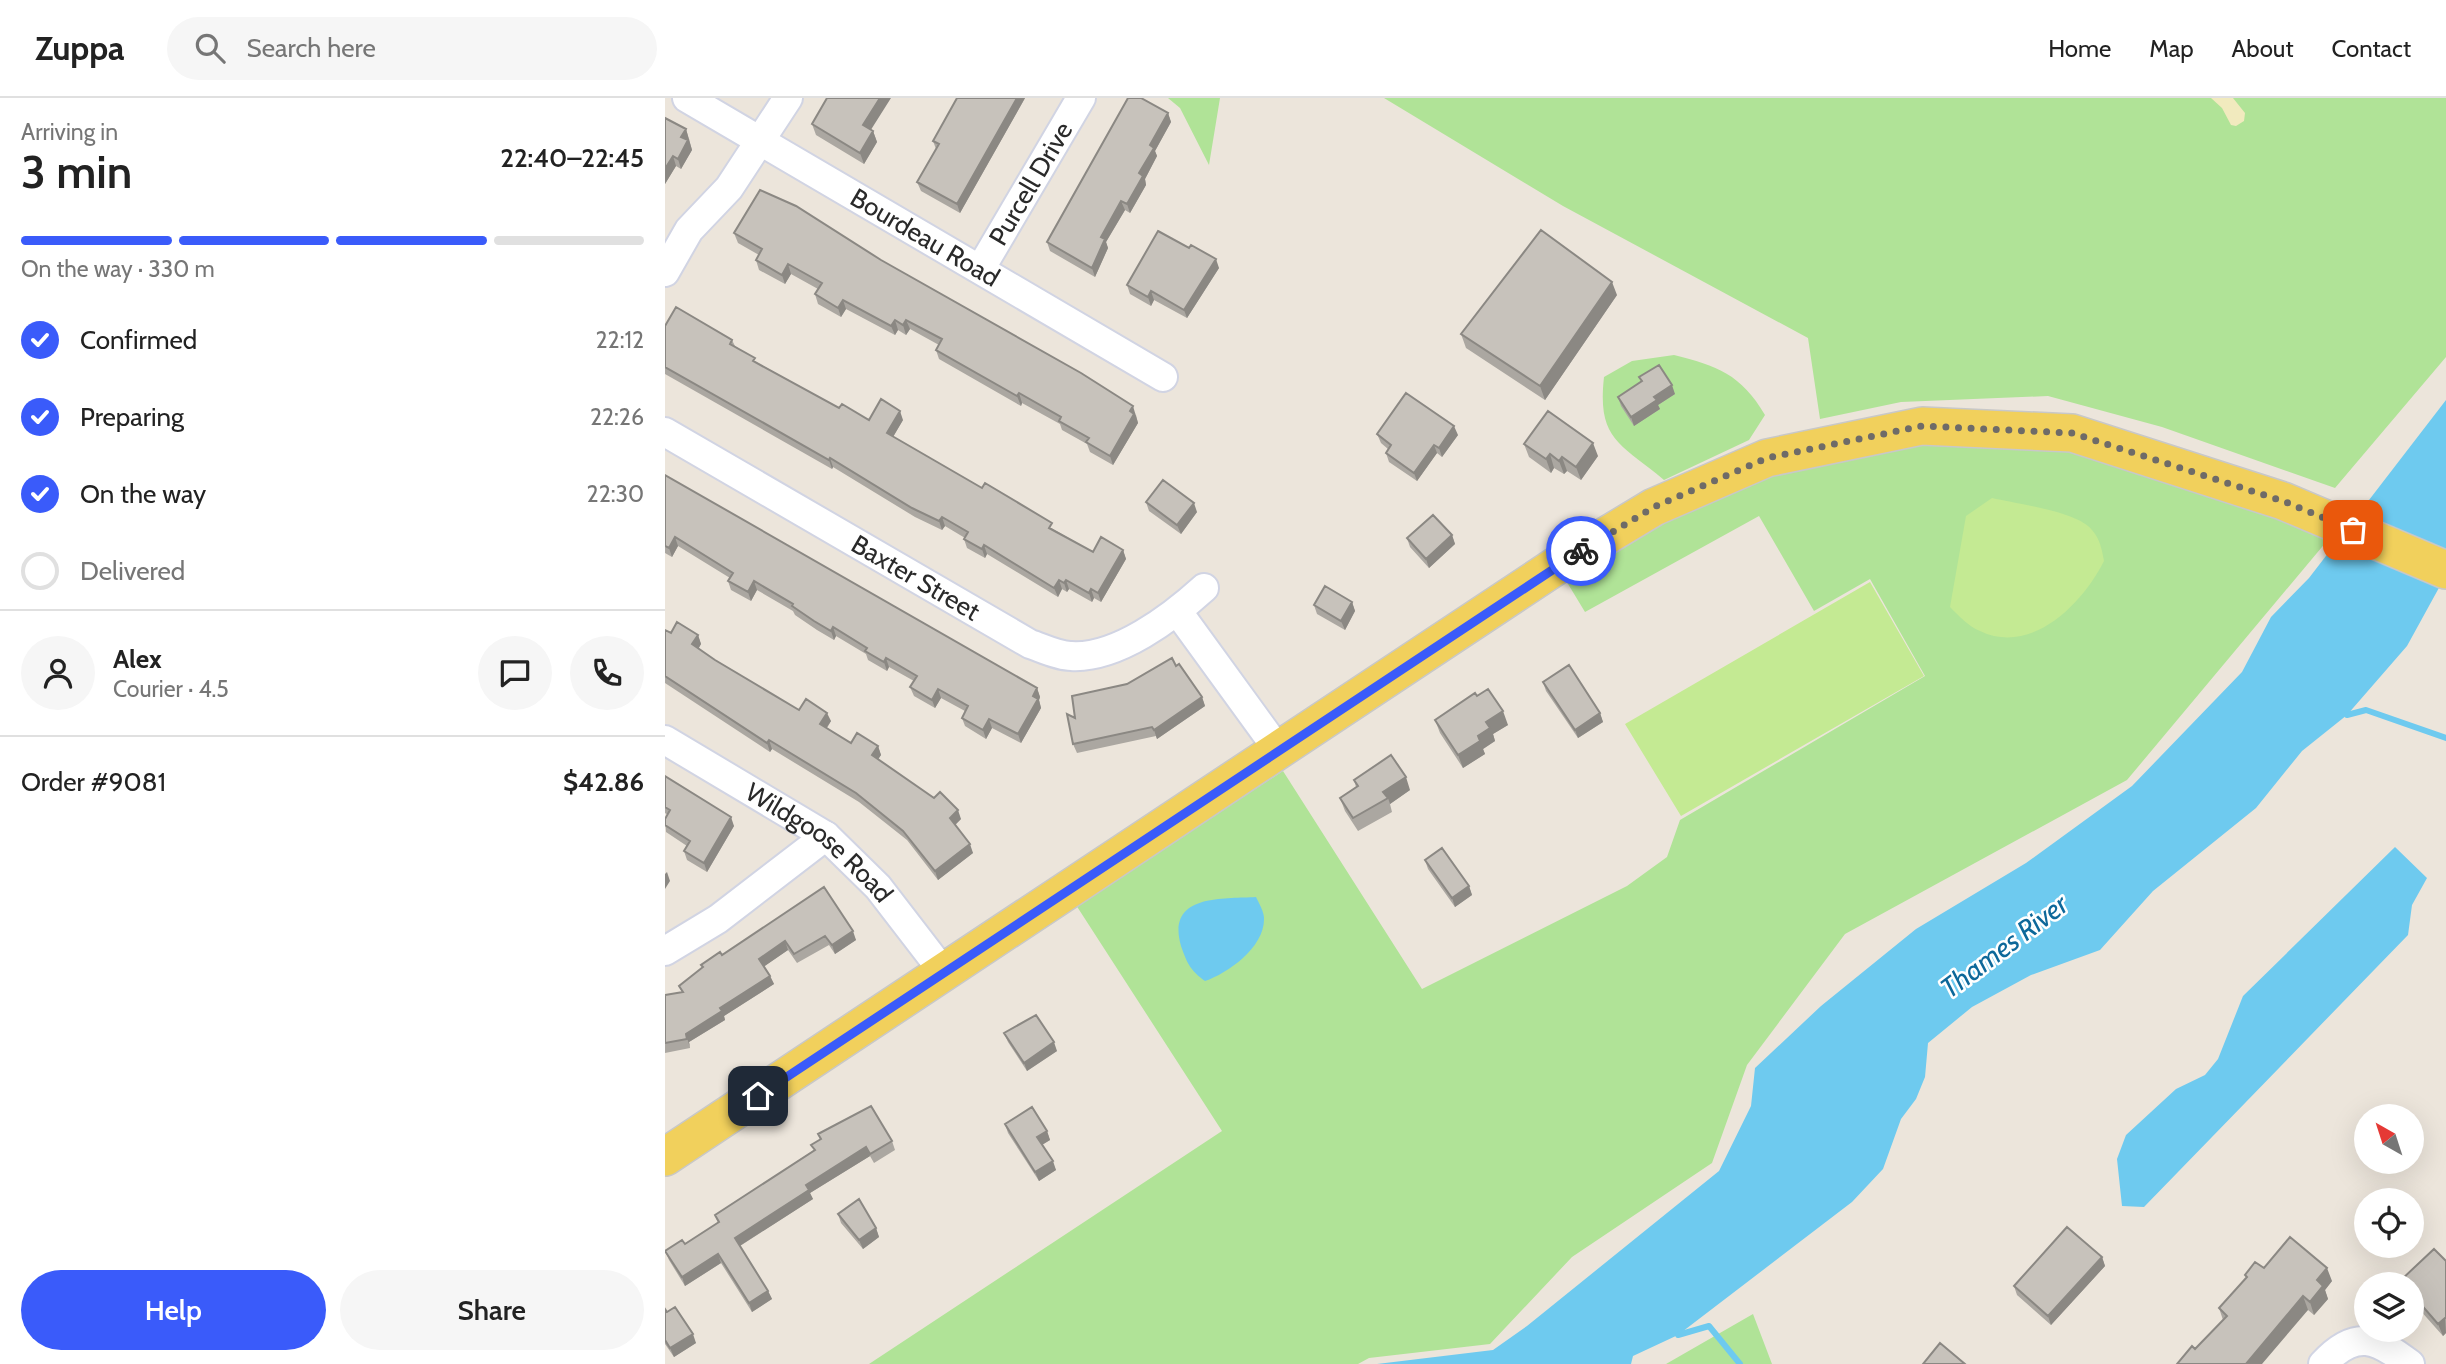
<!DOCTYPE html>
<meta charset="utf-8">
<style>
body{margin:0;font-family:Cabin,sans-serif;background:#f6f6f6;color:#222;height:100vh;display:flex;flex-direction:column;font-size:26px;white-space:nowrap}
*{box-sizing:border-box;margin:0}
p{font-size:23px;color:#767676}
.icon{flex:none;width:38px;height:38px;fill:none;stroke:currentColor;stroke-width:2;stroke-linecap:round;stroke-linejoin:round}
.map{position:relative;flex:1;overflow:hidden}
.details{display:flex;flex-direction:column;background:#fff;width:665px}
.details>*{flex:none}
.needle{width:46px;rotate:321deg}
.controls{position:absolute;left:1689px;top:1006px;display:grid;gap:14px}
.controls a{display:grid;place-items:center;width:70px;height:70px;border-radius:50%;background:#fff;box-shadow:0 7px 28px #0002;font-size:35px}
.pin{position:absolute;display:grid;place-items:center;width:60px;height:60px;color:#fff;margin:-30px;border-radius:14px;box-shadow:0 4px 10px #0006}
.courier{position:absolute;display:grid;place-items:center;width:70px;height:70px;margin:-35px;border:5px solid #3a5bfa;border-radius:50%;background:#fff;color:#222;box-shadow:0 2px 9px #0007}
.overview em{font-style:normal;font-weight:600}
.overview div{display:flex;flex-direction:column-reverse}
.overview{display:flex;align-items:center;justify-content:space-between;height:119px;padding:0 21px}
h1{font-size:46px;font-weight:600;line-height:52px}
.bar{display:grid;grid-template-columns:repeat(4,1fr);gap:10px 7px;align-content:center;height:84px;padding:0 21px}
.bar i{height:9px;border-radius:5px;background:#e0e0e0}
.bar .current{background:#3a5bfa}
.bar p{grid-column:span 4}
.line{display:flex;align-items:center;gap:18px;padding:0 21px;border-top:2px solid #e0e0e0}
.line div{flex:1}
.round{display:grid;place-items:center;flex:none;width:74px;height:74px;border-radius:37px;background:#f6f6f6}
ol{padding:0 21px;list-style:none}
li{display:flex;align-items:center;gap:21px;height:77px}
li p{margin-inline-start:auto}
li .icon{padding:7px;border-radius:50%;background:#3a5bfa;color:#fff;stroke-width:4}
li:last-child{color:#767676}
li i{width:38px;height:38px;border:4px solid #e0e0e0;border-radius:50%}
.primary-button{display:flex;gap:14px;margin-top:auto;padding:14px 21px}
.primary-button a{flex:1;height:80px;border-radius:42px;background:#3a5bfa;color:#fff;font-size:28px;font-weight:600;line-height:80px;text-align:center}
.primary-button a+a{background:#f6f6f6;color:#222}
header{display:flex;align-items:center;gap:42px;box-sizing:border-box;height:98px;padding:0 35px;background:#fff;border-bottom:2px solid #e0e0e0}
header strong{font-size:33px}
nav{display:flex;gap:38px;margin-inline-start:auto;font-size:24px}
.search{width:490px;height:63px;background:#f6f6f6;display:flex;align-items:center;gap:18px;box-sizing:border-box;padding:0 24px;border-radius:38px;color:#767676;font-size:26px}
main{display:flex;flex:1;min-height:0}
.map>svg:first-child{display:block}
.green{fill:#b0e397}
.sand{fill:#f1eabe}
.pitch{fill:#c4ea93}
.water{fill:#6ecaef}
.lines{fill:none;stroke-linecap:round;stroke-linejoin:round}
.stream{stroke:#6ecaef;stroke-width:6}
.minor-casing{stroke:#d1d4e3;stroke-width:32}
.major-casing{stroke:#c8c8c8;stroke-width:40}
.minor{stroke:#fff;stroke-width:28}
.major{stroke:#f1d05c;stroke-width:37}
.wall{fill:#aba7a1}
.shaded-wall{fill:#8b8883}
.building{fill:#c7c2bb;stroke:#8b8883;stroke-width:2}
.done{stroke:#6e6b68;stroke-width:7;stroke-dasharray:0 12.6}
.route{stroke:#3a5bfa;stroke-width:9}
.labels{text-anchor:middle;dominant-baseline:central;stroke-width:5;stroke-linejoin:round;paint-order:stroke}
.street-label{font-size:26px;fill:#2a2a2a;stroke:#fff}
.water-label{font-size:28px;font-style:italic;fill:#0d689a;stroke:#fff}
</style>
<header>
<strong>Zuppa</strong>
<div class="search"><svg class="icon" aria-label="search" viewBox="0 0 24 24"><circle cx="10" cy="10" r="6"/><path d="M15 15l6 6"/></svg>Search here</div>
<nav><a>Home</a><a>Map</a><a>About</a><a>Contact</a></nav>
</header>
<main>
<section class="details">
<div class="overview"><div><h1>3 min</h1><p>Arriving in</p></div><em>22:40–22:45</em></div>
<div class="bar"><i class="current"></i><i class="current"></i><i class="current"></i><i></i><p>On the way · 330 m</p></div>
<ol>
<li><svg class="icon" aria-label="check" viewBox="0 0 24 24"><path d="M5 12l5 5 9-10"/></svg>Confirmed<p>22:12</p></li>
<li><svg class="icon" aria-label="check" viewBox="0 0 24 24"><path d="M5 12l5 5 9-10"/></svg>Preparing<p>22:26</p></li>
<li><svg class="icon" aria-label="check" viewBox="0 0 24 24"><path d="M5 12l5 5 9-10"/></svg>On the way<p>22:30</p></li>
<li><i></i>Delivered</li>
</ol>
<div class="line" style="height:126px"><a class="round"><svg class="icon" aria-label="person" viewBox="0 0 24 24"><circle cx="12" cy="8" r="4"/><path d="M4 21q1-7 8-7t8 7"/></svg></a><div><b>Alex</b><p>Courier · 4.5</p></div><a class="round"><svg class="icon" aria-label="chat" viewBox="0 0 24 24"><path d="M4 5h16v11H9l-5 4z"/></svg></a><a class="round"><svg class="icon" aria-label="phone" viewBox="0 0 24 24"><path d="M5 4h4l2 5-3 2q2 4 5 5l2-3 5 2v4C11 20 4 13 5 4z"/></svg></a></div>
<div class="line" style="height:91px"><div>Order #9081</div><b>$42.86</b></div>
<div class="primary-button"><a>Help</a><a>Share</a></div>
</section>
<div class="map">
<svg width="1781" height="1266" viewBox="0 0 1781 1266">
<rect width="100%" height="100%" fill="#ece5db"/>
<!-- green -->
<path class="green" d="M503,0H555L544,67L515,10Z
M719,0H1781V259L1670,390L1497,329L1383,298L1236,304L1155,321L1143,240L898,108Z
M1009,257C1052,268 1076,276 1100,317L1084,342L999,382C955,345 932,342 939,279L967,263Z
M1260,343L1404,349L1667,437L1462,682L1180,836L1082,967L1047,1065L907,1159L825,1246L704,1260L693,1266H204L557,1033L411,807L618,673L757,891L962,788L1002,759L1015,722L1260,578L1205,481L1149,513L1094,418L920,514L900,481L996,424L1108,376Z
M1088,1216L1107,1266H1001Z"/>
<!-- sand -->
<path class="sand" d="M1546,0H1568L1580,15L1579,23L1571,28L1566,27L1557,10Z"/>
<!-- pitch -->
<path class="pitch" d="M1327,400C1352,406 1412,413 1427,432C1435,441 1437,452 1439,463C1418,505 1367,558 1315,533C1303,528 1294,518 1285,509L1301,418Z
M1205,484L1259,578L1016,718L960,626Z"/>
<!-- water -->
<path class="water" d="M1781,302V477L1742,548L1682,617L1637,653L1591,710L1488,793L1435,852L1366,877L1307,909L1263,945L1260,979L1251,1001L1236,1021L1218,1071L1187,1104L1013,1237L968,1258L966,1266H712L828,1252L862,1228L1054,1073L1086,1008L1090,970L1156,908L1251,831L1361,765L1467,688L1577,574L1606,519L1644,480Z
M1730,749L1762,780L1747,807L1743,837L1479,1109L1457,1108L1452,1061L1461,1037L1511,991L1540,977L1553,961L1578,898Z
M591,799C594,805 599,814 599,820C600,849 563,875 540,883C525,872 522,865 516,848C501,796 557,801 591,799Z"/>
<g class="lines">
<!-- stream -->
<path class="stream" d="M1682,617L1701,612L1781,640
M1013,1237L1044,1228L1075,1266"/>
<!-- minor casing -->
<g class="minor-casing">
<g id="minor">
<path id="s1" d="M22,0L498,279"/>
<path id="s2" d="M316,170L416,0"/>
<path d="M0,174L24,132L64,90L123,0"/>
<path id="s3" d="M0,334L365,546C377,550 393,558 406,558C452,561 507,519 539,490"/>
<path d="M513,514L614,653"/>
<path id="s4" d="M0,642L161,738L213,789L280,876"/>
<path d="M0,853L53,821L161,738"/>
<path d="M1658,1266C1691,1230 1712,1241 1745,1266"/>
</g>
</g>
<!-- major casing -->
<g class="major-casing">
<path id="major" d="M0,1059L891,468L989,409L1102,360L1257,328L1407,335L1618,403L1781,472"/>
</g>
<!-- minor -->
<use href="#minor" class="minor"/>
<!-- major -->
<use href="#major" class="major"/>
</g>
<!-- wall -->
<path class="wall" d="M292,0H360L295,115L256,93L252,84L271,51L268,43Z
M503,15L506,24L490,53L492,58L480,81L481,87L465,115L460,112L441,144L443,150L430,179L385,153L382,144Z
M0,20L21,31L27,52L16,71L11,68L0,86Z
M147,26L206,32L208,33L212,44L199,66L151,37Z
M69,135L216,162L471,317L473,325L448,367L425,354L422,346L397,332L395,326L357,305L356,308L274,261L271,252L274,247L245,231L241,237L233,232L230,237L181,211L176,219L153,206L150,196L153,191L126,176L120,186L94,172L91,162L94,157L73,145Z
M524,150L554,170L522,220L489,202L486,208L465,196L462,187Z
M952,197L880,302L801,250L796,236Z
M0,228L67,242L70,248L91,264L174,310L204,322H238L228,339L428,454L458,452L461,461L436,504L429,500L427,504L404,491L402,494L397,491L393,499L322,456L320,460L302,450L299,441L300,440L280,428L277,432L250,419L168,369L167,371L0,276Z
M974,279L1010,296L993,307L995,311L969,328L956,308L953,299L976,284Z
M712,336L793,337L777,359L772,355L752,383L724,364L721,355L723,351L716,345Z
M859,346L933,358L916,382L902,373L899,376L889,370L886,375L864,359Z
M0,377L372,590L375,599L374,602L376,610L356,645L327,630L321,641L300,628L297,620L300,613L276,600L270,610L249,598L245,589L249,583L224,569L222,573L203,562L201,556L171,538L169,542L152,532L130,517L128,513L92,492L86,503L66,492L63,483L65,480L13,448L7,459L0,455Z
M481,404L532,414L516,436L484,413Z
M787,437L790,446L764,470L745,449L742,440Z
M687,504L690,513L680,532L652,516L649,507Z
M0,532L6,535L33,537L36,546L33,551L50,562L134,612L166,623L162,630L186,645L213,648L216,657L213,661L296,721L290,727L308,755L273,782L242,742L194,704L107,651L105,654L0,585Z
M511,568L537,599L540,608L492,641L491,638L412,655L408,646L410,620L462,586Z
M878,584L935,615L938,624L913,640L881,593Z
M812,598L843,627L828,636L830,643L818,651L820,656L798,670L775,635L770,622Z
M0,678L69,728L42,774L22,762L19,753L22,748L1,734L0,721L3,717L0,715Z
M689,682L745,692L725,706L727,714L693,733L680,713L675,700L691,689Z
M760,762L804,788L807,797L790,809L763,771Z
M159,789L191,842L170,856L164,847L132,865L123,852L99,868L105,878L109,886L59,918L60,922L24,944L25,950L0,955V897L17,894L14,888L57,857Z
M339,935L392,953L362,973L343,944Z
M340,1026L382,1033L385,1042L377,1047L391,1072L374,1083L343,1035Z
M153,1036L227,1043L230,1052L209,1065L205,1058L145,1095L148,1101L75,1148L103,1193L107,1201L87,1214L56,1165L20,1188L4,1162L0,1153L20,1146L53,1125L50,1117L149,1052L146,1047L155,1042Z
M173,1116L211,1130L214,1139L198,1151L176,1125Z
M1437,1159L1440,1168L1386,1227L1352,1197L1349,1188Z
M1781,1163V1235L1778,1238L1746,1202V1186H1737L1736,1182Z
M1599,1170L1667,1183L1660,1192L1663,1201L1649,1217L1643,1212L1530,1251L1558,1222L1554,1210L1581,1180L1580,1177Z
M0,1211L31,1245L9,1259L0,1246Z"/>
<!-- shaded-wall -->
<path class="shaded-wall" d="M215,0H226L202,38L198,27Z
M352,0H360L295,115L292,106Z
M503,15L506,24L490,53L492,58L480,81L481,87L465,115L462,106L485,47Z
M21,31L27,52L16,71L13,61L16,39Z
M208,33L212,44L199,66L195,55Z
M8,58L11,68L0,86V71Z
M456,103L460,112L441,144L443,150L430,179L427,170L436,139Z
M551,161L554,170L522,220L519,212Z
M123,166L126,176L120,186L117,177Z
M947,184L952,197L880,302L875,288Z
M486,193L489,202L486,208L483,199Z
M178,202L181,211L176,219L173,210Z
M230,222L233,232L230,237L226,228Z
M241,222L245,231L241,237L238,227Z
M1007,287L1010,296L993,307L995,311L969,328L966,319L989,299Z
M354,295L357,305L356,308L352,298Z
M468,308L473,325L448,367L445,358Z
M235,313L238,322L225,344L222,335Z
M789,328L793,337L777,359L774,350Z
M928,345L933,358L916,382L911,369Z
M769,347L772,355L752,383L749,375Z
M885,356L889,370L886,375L881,361Z
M897,359L902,373L899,376L894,363Z
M165,360L168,369L167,371L164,362Z
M529,405L532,414L516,436L512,427Z
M277,419L280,428L277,432L274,423Z
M787,437L790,446L764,470L761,461Z
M10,439L13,448L7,459L4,450Z
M319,447L322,456L320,460L317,451Z
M458,452L461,461L436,504L433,495Z
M394,482L397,491L393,499L389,490Z
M401,482L404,491L402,494L399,485Z
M89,483L92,492L86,503L83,494Z
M426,491L429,500L427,504L424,495Z
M687,504L690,513L680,532L676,523Z
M168,529L171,538L169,542L166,533Z
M33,537L36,546L31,555L27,546Z
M221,560L224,569L222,573L219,564Z
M372,590L375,599L374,602L376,610L356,645L353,636Z
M273,591L276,600L270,610L267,602Z
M537,599L540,608L492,641L489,632Z
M838,613L843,627L828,636L830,643L818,651L820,656L798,670L793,657L813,638L821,624Z
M162,615L166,623L158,635L155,626Z
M935,615L938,624L913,640L910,632Z
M324,621L327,630L321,641L318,632Z
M104,642L107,651L105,654L102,645Z
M213,648L216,657L210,666L207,657Z
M741,679L745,692L725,706L723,700L718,694Z
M293,712L296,721L288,729L285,720Z
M66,719L69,728L42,774L39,765Z
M305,746L308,755L273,782L270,773Z
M2,774L5,783L0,791V776Z
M804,788L807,797L790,809L787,800Z
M188,833L191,842L170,856L167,847Z
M120,843L123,852L97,870L94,861Z
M105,878L109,886L59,918L60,922L24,944L25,950L21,936L55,910Z
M389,944L392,953L362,973L359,965Z
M382,1033L385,1042L375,1048L372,1039Z
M201,1049L205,1058L145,1095L148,1101L73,1149L70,1140L141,1087Z
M388,1063L391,1072L374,1083L370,1074Z
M211,1130L214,1139L198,1151L194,1142Z
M53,1156L56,1165L20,1188L17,1179Z
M1437,1159L1440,1168L1386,1227L1383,1218Z
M1662,1170L1667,1183L1660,1192L1663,1201L1649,1217L1645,1204L1652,1182Z
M103,1193L107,1201L87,1214L84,1205Z
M1638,1198L1643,1212L1597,1266H1581Z
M1780,1220L1781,1235L1778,1238L1773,1226Z
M28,1236L31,1245L9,1259L5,1250Z"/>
<!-- building -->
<path class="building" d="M162,0H215L198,27L208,33L195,55L147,26Z
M292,0H352L292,106L252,84L274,46L268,43Z
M463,0H476L503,15L485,47L489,50L474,75L478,78L462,106L456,103L436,139L440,141L427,170L382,144Z
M0,20L21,31L16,39L23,42L13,61L8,58L0,71Z
M95,92L131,108L216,162L416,275L468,308L465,313L469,316L445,358L421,344L424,340L394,323L396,319L354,295L352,298L271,252L277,241L241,222L238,227L230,222L226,228L178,202L173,210L150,196L157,185L123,166L117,177L91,162L97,151L69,135Z
M876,132L947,184L875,288L796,236Z
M493,133L524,150L526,147L551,161L519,212L486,193L483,199L462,187Z
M11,209L67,242L65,246L90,260L88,263L174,310L177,306L204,322L216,301L235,313L222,335L317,390L320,385L387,425L384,430L428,454L436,439L458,452L433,495L426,491L424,495L401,482L399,485L394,482L389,490L319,447L317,451L299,441L303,434L277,419L274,423L247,410L165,360L164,362L0,269V228Z
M994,267L1007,287L989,299L992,302L966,319L953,299L977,283L974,279Z
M741,295L789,328L774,350L769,347L749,375L721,355L726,347L712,336Z
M883,313L928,345L911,369L897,359L894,363L885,356L881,361L859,346Z
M0,377L372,590L368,598L373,601L353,636L324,621L318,632L297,620L303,608L273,591L267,602L245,589L252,578L221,560L219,564L200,553L202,550L168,529L166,533L149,523L127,508L128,506L89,483L83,494L63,483L68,475L10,439L4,450L0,448Z
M498,382L529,405L512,427L481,404Z
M768,417L787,437L761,461L742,440Z
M660,488L687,504L676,523L649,507Z
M12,524L33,537L27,546L50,562L134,612L141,601L162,615L155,626L186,645L192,635L213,648L207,657L269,700L275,694L293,712L285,720L305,746L270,773L238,733L191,695L104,642L102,645L0,578V532L6,535Z
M507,560L511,568L514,566L537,599L489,632L487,629L408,646L402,616L410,620L407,598L462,586Z
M904,567L935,615L910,632L878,584Z
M823,591L838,613L821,624L825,630L813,638L815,643L793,657L770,622L810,595L812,598Z
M726,657L741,679L718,694L723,700L688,720L675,700L693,688L689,682Z
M0,678L66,719L39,765L19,753L25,743L0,727V721L5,712L0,709Z
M777,750L804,788L787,800L760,762Z
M159,789L188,833L167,847L160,838L129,856L120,843L94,861L105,878L55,910L57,913L21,936L22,941L0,945V897L18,894L14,888L38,869L36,867L55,854L57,857Z
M371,917L389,944L359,965L339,935Z
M206,1008L227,1043L205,1056L201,1049L141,1087L144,1092L70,1140L103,1193L84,1205L53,1156L17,1179L0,1153L17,1142L20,1146L54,1124L50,1117L150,1052L146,1047L156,1041L153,1036Z
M367,1009L382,1033L372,1039L388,1063L370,1074L340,1026Z
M194,1101L211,1130L194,1142L173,1116Z
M1402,1129L1437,1159L1383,1218L1349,1188Z
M1625,1139L1662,1170L1652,1182L1658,1188L1645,1204L1638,1198L1581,1266H1512L1527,1248L1530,1251L1562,1218L1554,1210L1582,1179L1580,1177L1590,1164L1599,1170Z
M1769,1151L1781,1163V1220H1780L1773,1226L1746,1195V1186H1739L1736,1182Z
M10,1209L28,1236L5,1250L0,1242V1211L2,1214Z
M1275,1245L1300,1266H1258Z"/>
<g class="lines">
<!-- done -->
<path class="done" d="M916,453L989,409L1102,360L1257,328L1407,335L1618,403L1688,432"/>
<!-- route -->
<path class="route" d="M93,998L916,453"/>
</g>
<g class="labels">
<!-- street labels -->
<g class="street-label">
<text stroke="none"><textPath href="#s2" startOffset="98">Purcell Drive</textPath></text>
<text stroke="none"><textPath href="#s1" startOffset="276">Bourdeau Road</textPath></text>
<text stroke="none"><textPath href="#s3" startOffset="290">Baxter Street</textPath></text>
<text stroke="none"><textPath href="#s4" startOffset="186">Wildgoose Road</textPath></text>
</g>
<!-- water labels -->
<g class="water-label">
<text transform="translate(1339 848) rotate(-37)">Thames River</text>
</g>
</g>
</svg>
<div class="controls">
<a><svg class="needle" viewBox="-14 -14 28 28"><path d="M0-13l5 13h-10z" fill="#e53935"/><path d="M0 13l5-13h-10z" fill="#767676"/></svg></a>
<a><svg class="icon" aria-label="locate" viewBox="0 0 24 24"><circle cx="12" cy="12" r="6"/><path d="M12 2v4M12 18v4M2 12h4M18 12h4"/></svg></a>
<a><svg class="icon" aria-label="layers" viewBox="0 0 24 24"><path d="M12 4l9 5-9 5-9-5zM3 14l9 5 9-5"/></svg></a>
</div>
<div class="pin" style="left:1688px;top:432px;background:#ea580c"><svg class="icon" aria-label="bag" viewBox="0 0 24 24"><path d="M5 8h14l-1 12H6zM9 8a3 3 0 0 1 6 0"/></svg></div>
<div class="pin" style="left:93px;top:998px;background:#1f2937"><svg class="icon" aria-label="home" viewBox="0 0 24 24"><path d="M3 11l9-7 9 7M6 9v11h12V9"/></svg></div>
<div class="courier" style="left:916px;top:453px"><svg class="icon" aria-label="bike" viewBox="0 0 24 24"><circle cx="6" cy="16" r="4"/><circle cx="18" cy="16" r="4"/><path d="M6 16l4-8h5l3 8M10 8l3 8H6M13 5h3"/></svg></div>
</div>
</main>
